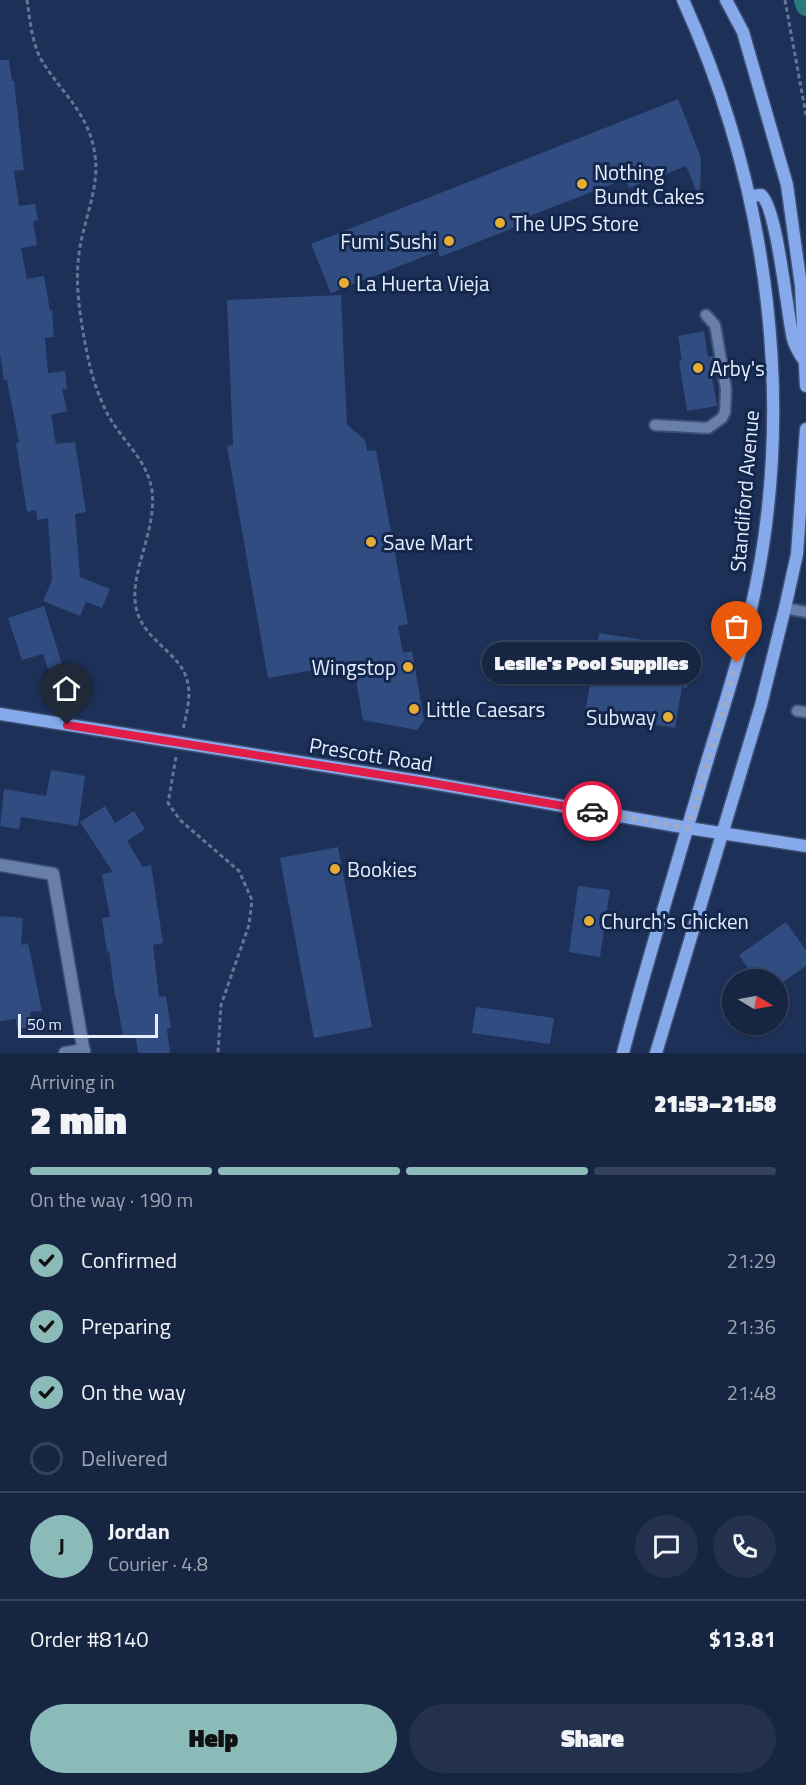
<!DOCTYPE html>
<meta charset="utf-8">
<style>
body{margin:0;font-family:"Titillium Web",sans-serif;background:#23314d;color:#f1f3f6;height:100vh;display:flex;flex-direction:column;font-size:22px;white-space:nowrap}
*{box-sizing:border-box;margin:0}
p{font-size:20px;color:#9ea5b2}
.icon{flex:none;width:33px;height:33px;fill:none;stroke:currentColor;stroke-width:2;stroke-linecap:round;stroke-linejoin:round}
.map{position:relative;height:1053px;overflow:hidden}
.sheet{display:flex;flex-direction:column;background:#162542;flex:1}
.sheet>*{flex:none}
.needle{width:39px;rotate:100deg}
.controls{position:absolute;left:722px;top:969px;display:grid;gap:12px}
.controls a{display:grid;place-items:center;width:66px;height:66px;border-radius:50%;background:#162542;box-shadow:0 2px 4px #0004,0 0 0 2px #35425b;font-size:30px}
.scale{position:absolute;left:18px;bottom:15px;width:140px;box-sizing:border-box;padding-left:6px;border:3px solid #e4edfc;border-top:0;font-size:16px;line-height:21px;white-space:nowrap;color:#e4edfc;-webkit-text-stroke:4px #13264c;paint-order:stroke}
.pin{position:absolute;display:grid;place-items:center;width:51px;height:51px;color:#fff;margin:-62px -26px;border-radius:50% 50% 50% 0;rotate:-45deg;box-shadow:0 0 6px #0007}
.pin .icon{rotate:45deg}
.courier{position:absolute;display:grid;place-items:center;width:60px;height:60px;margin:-30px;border:4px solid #e11d48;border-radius:50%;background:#fff;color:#222;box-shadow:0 2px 8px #0007}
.bubble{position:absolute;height:42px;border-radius:21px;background:#162542;box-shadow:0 2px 4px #0004,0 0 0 2px #35425b;font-size:20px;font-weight:800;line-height:42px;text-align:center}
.summary em{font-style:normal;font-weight:800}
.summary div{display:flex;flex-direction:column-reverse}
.summary{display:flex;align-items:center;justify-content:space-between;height:102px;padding:0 30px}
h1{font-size:39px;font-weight:800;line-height:45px}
.bar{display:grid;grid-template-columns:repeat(4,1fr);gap:9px 6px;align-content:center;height:72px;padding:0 30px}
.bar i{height:8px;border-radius:4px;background:#35425b}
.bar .current{background:#8bbbb9}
.bar p{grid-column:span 4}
.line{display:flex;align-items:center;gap:15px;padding:0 30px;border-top:2px solid #35425b}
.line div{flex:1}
.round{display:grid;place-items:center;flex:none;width:63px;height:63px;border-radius:32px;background:#23314d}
ol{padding:0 30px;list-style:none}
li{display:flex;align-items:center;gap:18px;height:66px}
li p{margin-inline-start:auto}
li .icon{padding:6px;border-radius:50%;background:#8bbbb9;color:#111;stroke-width:4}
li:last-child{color:#9ea5b2}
li i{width:33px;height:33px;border:3px solid #35425b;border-radius:50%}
.cta{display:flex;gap:12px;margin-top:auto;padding:12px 30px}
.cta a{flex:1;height:69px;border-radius:36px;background:#8bbbb9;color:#111;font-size:24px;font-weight:800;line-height:69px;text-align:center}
.cta a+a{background:#23314d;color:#f1f3f6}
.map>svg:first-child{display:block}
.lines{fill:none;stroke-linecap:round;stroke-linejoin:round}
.canal{stroke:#29797f;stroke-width:20}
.building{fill:#314c81}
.lane-casing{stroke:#3d4f72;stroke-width:14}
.street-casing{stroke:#3d4f72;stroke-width:15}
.secondary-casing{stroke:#3d4f72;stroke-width:15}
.path{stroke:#657593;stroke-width:3;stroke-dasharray:4.5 3;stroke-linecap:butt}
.lane{stroke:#687fa9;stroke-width:10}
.street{stroke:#687fa9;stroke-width:12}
.secondary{stroke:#86a9ec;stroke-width:12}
.done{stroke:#9eabc3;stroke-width:6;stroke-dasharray:0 10.8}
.route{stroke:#e11d48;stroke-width:8}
.poi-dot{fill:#e4ad35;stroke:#13264c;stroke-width:2}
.labels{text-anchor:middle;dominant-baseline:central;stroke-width:6;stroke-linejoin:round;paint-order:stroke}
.poi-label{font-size:21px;fill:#e4edfc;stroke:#13264c;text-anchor:start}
.street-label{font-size:21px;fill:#e4edfc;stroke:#13264c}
</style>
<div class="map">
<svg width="806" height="1053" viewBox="0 0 806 1053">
<rect width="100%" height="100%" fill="#1d3158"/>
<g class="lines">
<!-- canal -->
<path class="canal" d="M804,0L806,6"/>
</g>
<!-- building -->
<path class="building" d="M0,60H9L12,81H14L24,170L14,171L19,206L35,204L38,220L33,221L37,245L21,248L27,279L44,276L50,311L52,310L54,337L45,338L48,373L65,371L67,389H62L67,411L51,415L56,444L75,442L86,512L75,514L80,577L110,589L102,608L86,602L80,616L43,601L52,580L48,518L37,520L36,510L27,512L16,443H19L7,380H4L0,353Z
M678,99L701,158L700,200L686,166L629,188L625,179L517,221L518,226L440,257L438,251L331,293L311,244Z
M341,295L347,425L365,440L367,451L376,450L408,624L398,626L403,653L412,651L424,720L417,730L363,720L353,663L268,678L227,446L233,445L227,300Z
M704,331L708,357L713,356L716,376L712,377L717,406L687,411L679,361L682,360L678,336Z
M44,606L62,664L48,669L43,654L22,660L8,618Z
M599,633L694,648L687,688L682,687L675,728L585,713Z
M51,770L85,776L78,826L21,817L19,829L0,826L4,789L46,796Z
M105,806L115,823L134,811L145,829L127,841L143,867L151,865L163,943L153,945L159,997L166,996L171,1028L167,1029L170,1053H138L135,1034L123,1036L116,997H115L109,951L107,952L102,918L110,917L102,874L113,872L80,822Z
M338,847L372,1027L314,1038L280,858Z
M578,886L610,890L600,957L569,952Z
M0,916L23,918L21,945L28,943L42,1011L30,1012L31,1027L17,1029L16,1019L0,1021Z
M786,922L806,950V966L777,986V980H756L739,955Z
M476,1007L554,1018L550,1044L472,1033Z"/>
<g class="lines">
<!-- lane casing -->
<g class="lane-casing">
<path id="lane" d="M655,425L708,428L722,418L725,412L726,389L715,325L706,315
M785,608L806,612
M797,711L806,712"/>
</g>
<!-- street casing -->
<g class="street-casing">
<path id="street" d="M0,865L53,874L84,1053
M65,1053L84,1050"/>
</g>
<!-- secondary casing -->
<g class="secondary-casing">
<path id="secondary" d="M726,0L743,32L787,185L801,286L806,386
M749,196L761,195C777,206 787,314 793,339C795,346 799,353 803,359
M0,714L426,782L688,828L806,846
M623,1053C647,960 676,868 703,775C719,721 737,668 750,613C798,409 769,189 683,0
M656,1053L761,705L785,608L797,554L806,429"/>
</g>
<!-- path -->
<path class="path" d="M27,0C30,20 32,44 42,61C63,95 89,113 95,155C100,188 83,221 79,254C74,286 82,330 89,362C92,378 100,399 107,413C121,440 148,460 152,491C157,531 129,573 136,607C142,640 180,652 187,680C192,696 186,714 183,730
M785,0L806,115
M176,757L168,803L180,820L239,871L252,900L249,925L221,1005L218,1053"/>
<!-- lane -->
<use href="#lane" class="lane"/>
<!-- street -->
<use href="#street" class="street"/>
<!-- secondary -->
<use href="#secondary" class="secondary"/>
</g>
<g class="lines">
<!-- done -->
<path class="done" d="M592,811L688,828L737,663"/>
<!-- route -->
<path class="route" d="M67,725L426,782L592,811"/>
</g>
<!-- markers -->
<g class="poi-dot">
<circle cx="582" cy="184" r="6"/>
<circle cx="500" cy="223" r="6"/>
<circle cx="449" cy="241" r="6"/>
<circle cx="344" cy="283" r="6"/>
<circle cx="698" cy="368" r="6"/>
<circle cx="371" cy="542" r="6"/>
<circle cx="408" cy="667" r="6"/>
<circle cx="414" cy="709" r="6"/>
<circle cx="668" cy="717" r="6"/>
<circle cx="335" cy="869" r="6"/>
<circle cx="589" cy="921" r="6"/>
</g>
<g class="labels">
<!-- poi labels -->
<g class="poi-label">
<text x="594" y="172">Nothing<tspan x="594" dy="24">Bundt Cakes</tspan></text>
<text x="512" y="223">The UPS Store</text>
<text x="437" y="241" text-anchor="end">Fumi Sushi</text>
<text x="356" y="283">La Huerta Vieja</text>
<text x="710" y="368">Arby's</text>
<text x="383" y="542">Save Mart</text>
<text x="396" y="667" text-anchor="end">Wingstop</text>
<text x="426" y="709">Little Caesars</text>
<text x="656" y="717" text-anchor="end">Subway</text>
<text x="347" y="869">Bookies</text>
<text x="601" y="921">Church's Chicken</text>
</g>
<!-- street labels -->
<g class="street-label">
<text transform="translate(744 491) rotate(-85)">Standiford Avenue</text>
<text transform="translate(371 754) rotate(9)">Prescott Road</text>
</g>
</g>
</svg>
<div class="controls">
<a><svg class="needle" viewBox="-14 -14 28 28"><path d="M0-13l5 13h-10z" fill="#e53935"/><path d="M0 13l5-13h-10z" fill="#9ea5b2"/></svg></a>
</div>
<div class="scale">50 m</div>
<div class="pin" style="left:737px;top:663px;background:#ea580c"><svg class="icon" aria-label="bag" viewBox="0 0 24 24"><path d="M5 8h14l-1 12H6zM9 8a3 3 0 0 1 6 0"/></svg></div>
<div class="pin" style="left:67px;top:725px;background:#1f2937"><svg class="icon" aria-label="home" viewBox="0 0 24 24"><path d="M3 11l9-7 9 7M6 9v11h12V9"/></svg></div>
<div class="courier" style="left:592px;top:811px"><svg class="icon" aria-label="car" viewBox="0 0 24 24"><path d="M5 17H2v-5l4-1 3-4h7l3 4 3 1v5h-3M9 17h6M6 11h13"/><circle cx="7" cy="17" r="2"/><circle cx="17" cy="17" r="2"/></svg></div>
<div class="bubble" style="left:482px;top:642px;width:219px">Leslie's Pool Supplies</div>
</div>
<section class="sheet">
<div class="summary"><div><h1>2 min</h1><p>Arriving in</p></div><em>21:53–21:58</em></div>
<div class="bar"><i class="current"></i><i class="current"></i><i class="current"></i><i></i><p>On the way · 190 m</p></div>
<ol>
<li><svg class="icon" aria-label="check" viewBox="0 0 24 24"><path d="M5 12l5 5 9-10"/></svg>Confirmed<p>21:29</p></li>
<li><svg class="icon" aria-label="check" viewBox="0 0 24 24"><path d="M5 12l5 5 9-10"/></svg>Preparing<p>21:36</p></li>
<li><svg class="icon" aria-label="check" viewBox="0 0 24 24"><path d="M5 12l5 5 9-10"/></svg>On the way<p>21:48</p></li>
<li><i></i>Delivered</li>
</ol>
<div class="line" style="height:108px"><b class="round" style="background:#8bbbb9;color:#111">J</b><div><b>Jordan</b><p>Courier · 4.8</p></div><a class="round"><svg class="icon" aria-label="chat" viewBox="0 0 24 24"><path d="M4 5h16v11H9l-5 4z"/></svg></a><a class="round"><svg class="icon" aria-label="phone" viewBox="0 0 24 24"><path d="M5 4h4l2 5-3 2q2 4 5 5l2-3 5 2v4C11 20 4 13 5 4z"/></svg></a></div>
<div class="line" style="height:78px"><div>Order #8140</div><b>$13.81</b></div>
<div class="cta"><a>Help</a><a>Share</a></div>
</section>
